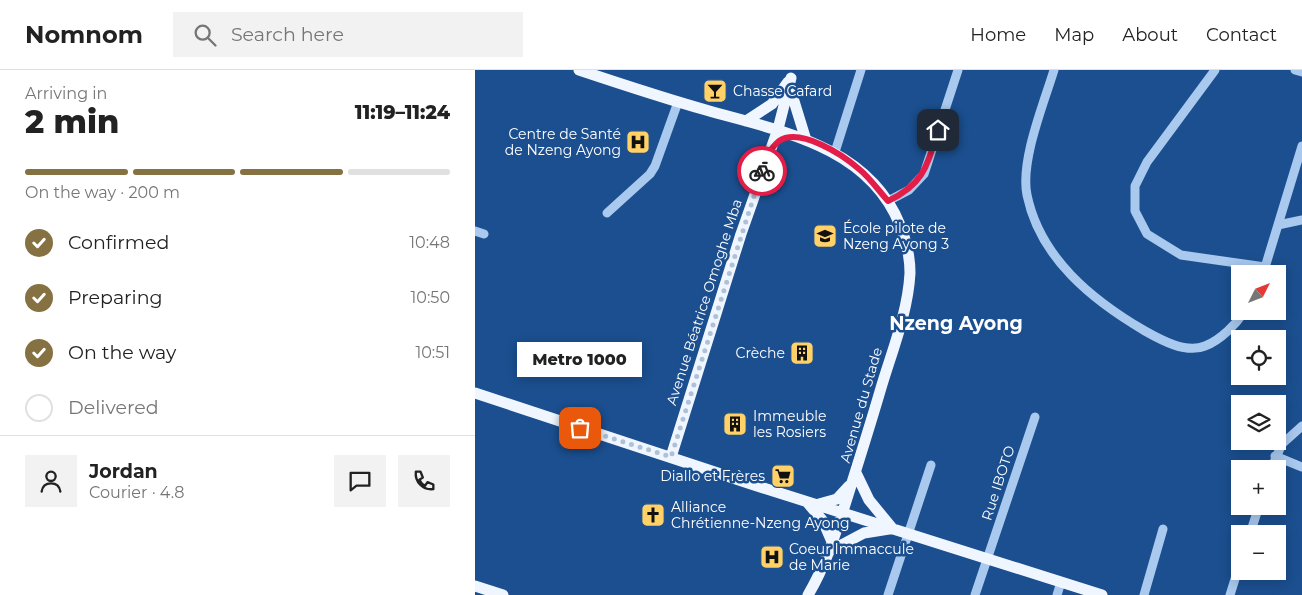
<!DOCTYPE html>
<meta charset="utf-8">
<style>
body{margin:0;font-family:Montserrat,sans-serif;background:#f2f2f2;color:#222;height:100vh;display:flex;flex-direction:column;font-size:19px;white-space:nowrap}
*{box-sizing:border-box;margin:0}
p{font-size:16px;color:#767676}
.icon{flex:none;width:28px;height:28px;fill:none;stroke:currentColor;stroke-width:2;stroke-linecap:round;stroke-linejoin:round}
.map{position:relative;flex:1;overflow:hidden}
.details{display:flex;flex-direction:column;background:#fff;width:475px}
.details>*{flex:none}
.needle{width:32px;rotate:48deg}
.controls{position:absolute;left:756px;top:195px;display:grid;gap:10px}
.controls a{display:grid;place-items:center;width:55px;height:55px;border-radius:0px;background:#fff;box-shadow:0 2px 12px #0003;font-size:25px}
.pin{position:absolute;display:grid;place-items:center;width:42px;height:42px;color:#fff;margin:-21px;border-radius:10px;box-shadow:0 2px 8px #0006}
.courier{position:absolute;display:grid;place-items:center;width:50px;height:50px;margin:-25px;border:4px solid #e11d48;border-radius:50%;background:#fff;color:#222;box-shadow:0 1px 6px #0007}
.bubble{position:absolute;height:35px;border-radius:0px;background:#fff;box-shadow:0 2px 12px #0003;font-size:16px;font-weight:800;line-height:35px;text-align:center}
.head em{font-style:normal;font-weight:800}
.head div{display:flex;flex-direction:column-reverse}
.head{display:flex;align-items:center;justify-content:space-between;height:85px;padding:0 25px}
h1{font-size:32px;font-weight:800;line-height:38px}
.bar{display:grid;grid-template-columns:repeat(4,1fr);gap:8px 5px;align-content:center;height:60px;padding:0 25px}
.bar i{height:6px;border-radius:4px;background:#e0e0e0}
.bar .current{background:#857141}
.bar p{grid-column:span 4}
.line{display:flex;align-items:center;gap:12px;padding:0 25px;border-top:1px solid #e0e0e0}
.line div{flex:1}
.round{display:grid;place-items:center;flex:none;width:52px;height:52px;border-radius:0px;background:#f2f2f2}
ol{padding:0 25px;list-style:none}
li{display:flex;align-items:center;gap:15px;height:55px}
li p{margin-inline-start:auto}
li .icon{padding:5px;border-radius:50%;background:#857141;color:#fff;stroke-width:4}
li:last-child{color:#767676}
li i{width:28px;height:28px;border:2px solid #e0e0e0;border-radius:50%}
header{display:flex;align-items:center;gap:30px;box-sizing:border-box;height:70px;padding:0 25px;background:#fff;border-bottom:1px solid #e0e0e0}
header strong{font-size:24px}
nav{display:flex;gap:28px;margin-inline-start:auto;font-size:18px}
.search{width:350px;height:45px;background:#f2f2f2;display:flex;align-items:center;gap:12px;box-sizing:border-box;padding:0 18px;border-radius:0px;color:#767676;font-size:19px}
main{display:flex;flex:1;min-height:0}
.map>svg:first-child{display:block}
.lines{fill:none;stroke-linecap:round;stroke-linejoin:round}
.minor{stroke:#a9c9ee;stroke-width:9}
.major{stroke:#f0f6ff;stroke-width:11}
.done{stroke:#afc1d8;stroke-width:5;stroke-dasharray:0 9}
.route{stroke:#e11d48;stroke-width:6}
.labels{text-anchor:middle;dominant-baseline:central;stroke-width:5;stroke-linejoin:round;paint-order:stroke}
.poi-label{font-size:14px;fill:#fff;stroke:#1b4f8f;text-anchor:start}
.street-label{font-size:14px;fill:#fff;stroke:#1b4f8f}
.district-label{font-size:19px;font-weight:bold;fill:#fff;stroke:#1b4f8f}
</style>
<header>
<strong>Nomnom</strong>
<div class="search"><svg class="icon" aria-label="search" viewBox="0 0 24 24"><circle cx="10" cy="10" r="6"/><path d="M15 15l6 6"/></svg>Search here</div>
<nav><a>Home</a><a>Map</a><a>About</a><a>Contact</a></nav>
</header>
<main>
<section class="details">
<div class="head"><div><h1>2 min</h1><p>Arriving in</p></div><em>11:19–11:24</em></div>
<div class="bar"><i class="current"></i><i class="current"></i><i class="current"></i><i></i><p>On the way · 200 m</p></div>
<ol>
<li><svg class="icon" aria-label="check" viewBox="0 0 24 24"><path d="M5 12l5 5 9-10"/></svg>Confirmed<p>10:48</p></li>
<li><svg class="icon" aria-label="check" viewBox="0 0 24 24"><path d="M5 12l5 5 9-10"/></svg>Preparing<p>10:50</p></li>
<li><svg class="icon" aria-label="check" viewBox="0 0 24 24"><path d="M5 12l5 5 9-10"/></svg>On the way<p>10:51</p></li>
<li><i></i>Delivered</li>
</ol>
<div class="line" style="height:90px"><a class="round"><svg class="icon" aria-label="person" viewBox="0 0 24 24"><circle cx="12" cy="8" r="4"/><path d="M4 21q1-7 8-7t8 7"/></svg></a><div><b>Jordan</b><p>Courier · 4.8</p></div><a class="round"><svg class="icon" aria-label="chat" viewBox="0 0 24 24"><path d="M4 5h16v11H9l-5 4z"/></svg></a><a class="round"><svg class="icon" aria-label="phone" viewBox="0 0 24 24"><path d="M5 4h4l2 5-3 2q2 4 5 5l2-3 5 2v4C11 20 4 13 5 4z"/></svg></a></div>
</section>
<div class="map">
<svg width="827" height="525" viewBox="0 0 827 525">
<rect width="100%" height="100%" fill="#1b4f8f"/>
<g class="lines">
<!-- minor -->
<path class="minor" d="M579,0C569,33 545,91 552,125C565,188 617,230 670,261C686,270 711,284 730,276C746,270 761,254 770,241
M740,0L672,92L660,116V141L672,164L706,185L790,197
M820,0L827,2
M360,82L386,0
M413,131L434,120L449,104L483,0
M132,143L175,104L180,96L203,32
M803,155L827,150
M0,161L9,164
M788,204L827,76
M800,386L827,397
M796,399L807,374L827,356
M775,464L784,436
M413,525L456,395
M500,525L560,347
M582,525L586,512
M669,525L688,459
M755,525L765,493"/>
<!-- major -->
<path class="major" d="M104,0C146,14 188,28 231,40C304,61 393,75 425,155C431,170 435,187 435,203C433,242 417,281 406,318C394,359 381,400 368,441C358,471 349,498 333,525
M315,18L331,70
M271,51L297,34L313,12
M0,323L276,414L627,525
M196,387L266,164L303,59L316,8
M381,403L394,430L417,458
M332,432L348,451L358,474
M344,434L362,429L374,416
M355,481L389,463L414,459
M0,516L28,525"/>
</g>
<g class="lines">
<!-- done -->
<path class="done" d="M105,358L196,387L287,101"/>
<!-- route -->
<path class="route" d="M287,101C291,90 294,79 304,71C325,57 368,85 384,99C395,108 404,121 413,131C449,114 452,96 463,60"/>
</g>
<!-- icons -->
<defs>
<g id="bar-square" transform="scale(1.25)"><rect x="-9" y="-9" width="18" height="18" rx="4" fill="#ffd166" stroke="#1b4f8f"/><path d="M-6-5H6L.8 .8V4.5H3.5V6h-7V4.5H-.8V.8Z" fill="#111"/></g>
<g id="hospital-square" transform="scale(1.25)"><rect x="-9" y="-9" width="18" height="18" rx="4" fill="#ffd166" stroke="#1b4f8f"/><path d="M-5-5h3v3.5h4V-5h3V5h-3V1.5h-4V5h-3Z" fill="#111"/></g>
<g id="school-square" transform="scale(1.25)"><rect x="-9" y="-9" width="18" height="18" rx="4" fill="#ffd166" stroke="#1b4f8f"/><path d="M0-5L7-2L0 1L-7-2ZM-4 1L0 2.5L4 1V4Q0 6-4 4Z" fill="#111"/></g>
<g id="building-square" transform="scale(1.25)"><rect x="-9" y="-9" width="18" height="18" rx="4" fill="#ffd166" stroke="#1b4f8f"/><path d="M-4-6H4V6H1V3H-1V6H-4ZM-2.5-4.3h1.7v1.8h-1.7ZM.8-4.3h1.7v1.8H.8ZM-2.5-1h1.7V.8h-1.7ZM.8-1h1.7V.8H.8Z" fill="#111"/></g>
<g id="supermarket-square" transform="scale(1.25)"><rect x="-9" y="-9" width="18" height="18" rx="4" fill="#ffd166" stroke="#1b4f8f"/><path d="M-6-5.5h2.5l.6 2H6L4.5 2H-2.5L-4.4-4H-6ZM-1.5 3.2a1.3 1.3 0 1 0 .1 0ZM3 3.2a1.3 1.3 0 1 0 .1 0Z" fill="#111"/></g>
<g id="church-square" transform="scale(1.25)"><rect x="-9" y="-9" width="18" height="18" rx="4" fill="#ffd166" stroke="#1b4f8f"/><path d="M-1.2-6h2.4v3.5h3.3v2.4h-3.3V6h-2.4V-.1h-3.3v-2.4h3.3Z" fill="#111"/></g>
</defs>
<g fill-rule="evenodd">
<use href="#bar-square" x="240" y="21"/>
<use href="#hospital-square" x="163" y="72"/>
<use href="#school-square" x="350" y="166"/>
<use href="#building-square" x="327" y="283"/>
<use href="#building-square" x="260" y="354"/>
<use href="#supermarket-square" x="308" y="406"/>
<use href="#church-square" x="178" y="445"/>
<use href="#hospital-square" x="297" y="487"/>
</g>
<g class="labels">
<!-- poi labels -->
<g class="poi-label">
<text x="258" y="21">Chasse Cafard</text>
<text x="146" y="64" text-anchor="end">Centre de Santé<tspan x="146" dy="16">de Nzeng Ayong</tspan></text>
<text x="368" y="158">École pilote de<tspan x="368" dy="16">Nzeng Ayong 3</tspan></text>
<text x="310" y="283" text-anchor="end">Crèche</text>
<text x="278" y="346">Immeuble<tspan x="278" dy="16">les Rosiers</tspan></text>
<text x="290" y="406" text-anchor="end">Diallo et Frères</text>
<text x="196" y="437">Alliance<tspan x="196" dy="16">Chrétienne-Nzeng Ayong</tspan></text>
<text x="314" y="479">Coeur Immaccule<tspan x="314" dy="16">de Marie</tspan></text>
</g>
<!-- street labels -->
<g class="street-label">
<text transform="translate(229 232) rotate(-72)">Avenue Béatrice Omoghe Mba</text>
<text transform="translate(386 335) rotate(-74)">Avenue du Stade</text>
<text transform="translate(523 413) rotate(-72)">Rue IBOTO</text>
</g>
<!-- district labels -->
<g class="district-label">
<text x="481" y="253">Nzeng Ayong</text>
</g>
</g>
</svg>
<div class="controls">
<a><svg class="needle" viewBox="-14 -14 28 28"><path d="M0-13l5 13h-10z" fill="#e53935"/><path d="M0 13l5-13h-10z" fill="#767676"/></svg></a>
<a><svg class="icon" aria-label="locate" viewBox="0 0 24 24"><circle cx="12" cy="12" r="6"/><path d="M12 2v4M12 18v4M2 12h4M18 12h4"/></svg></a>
<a><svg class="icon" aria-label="layers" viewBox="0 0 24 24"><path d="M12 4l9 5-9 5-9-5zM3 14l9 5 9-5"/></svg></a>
<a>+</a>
<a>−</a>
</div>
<div class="pin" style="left:105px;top:358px;background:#ea580c"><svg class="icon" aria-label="bag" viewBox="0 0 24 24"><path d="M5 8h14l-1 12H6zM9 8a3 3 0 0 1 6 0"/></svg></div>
<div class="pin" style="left:463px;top:60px;background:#1f2937"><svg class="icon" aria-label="home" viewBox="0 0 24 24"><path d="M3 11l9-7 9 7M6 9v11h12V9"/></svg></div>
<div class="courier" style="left:287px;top:101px"><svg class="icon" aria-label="bike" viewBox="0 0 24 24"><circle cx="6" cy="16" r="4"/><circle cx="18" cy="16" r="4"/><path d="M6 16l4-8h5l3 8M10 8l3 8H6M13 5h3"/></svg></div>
<div class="bubble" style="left:42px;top:272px;width:125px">Metro 1000</div>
</div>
</main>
